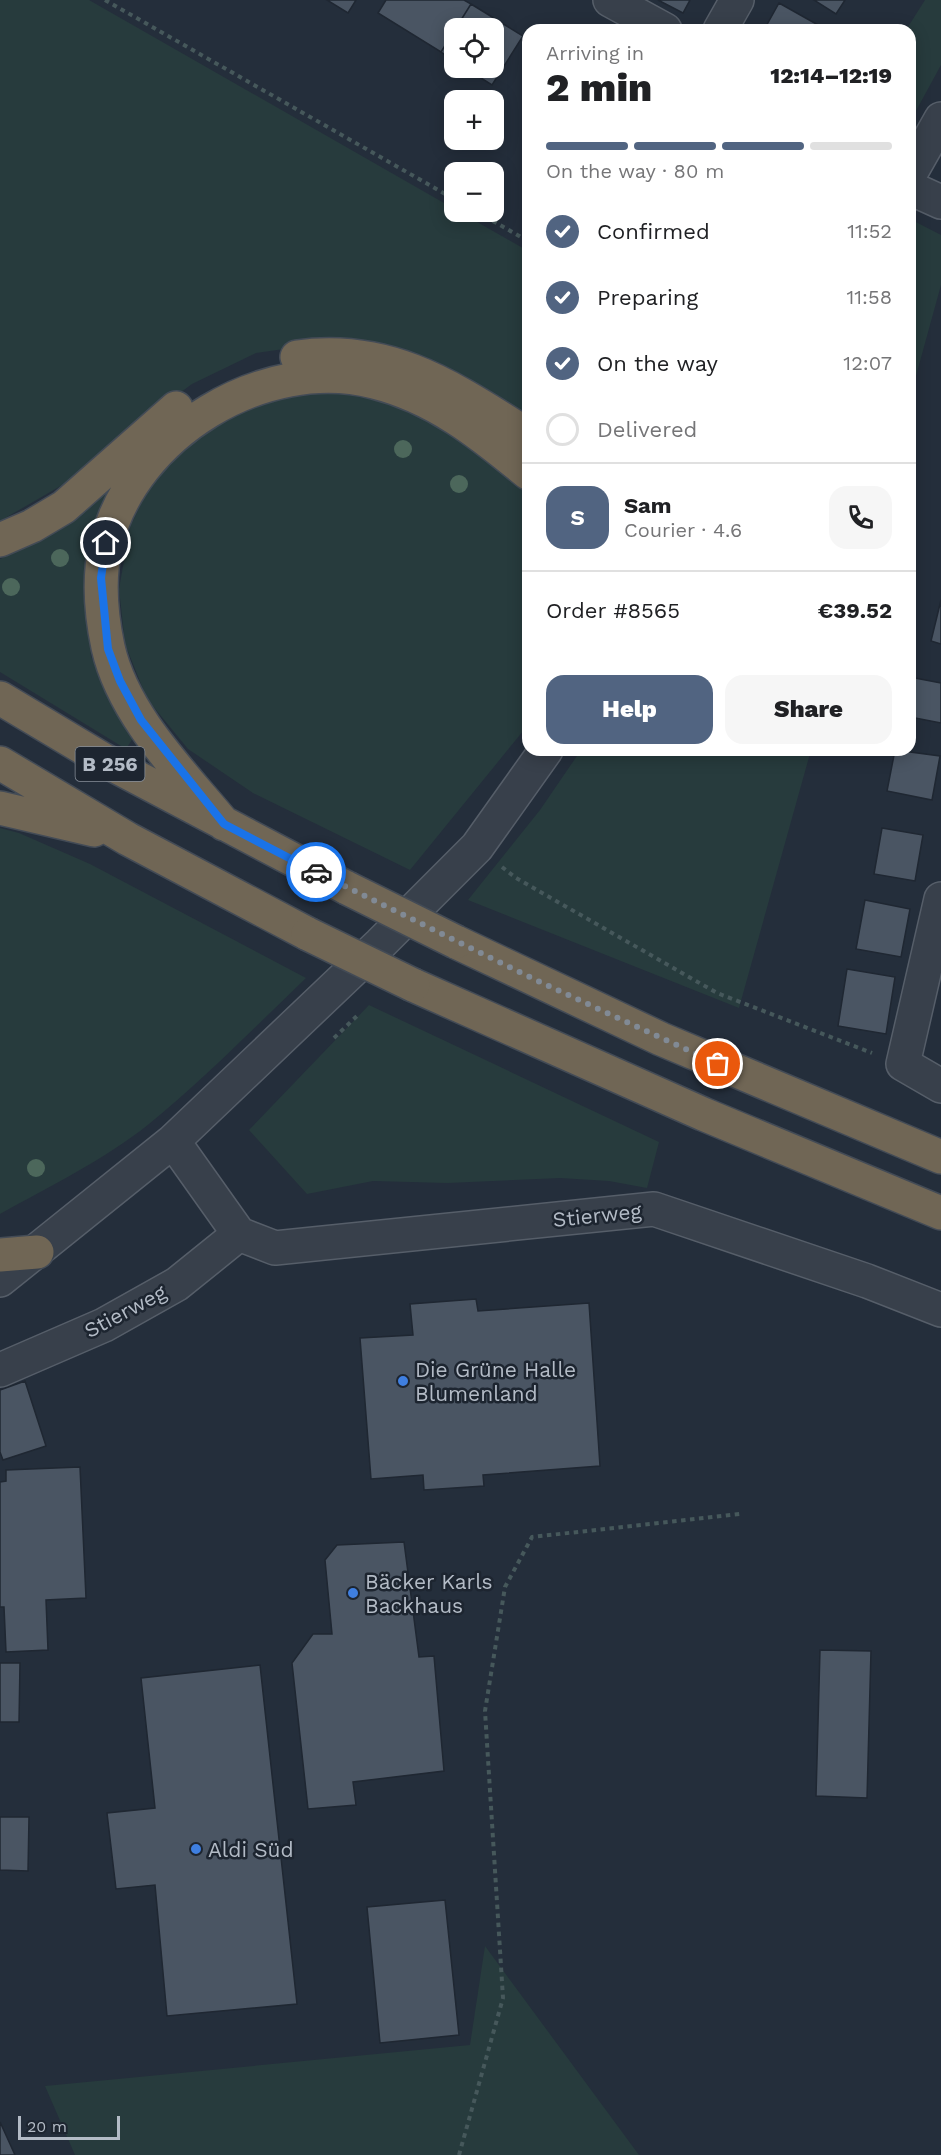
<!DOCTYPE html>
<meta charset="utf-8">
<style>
body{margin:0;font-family:"Work Sans",sans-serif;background:#f6f6f6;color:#202124;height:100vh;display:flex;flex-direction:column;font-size:22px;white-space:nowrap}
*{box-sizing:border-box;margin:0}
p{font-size:20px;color:#757577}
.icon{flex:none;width:33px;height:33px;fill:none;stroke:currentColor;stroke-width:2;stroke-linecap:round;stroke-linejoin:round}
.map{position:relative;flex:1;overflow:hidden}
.details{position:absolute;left:522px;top:24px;width:394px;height:732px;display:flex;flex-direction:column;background:#fff;border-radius:18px;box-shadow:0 3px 15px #0003}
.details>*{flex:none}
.buttons{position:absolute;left:444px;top:18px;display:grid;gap:12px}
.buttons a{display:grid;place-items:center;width:60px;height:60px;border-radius:12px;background:#fff;box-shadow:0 3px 15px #0003;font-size:30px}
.scale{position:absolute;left:18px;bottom:15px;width:102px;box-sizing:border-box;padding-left:6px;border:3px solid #b3bbc6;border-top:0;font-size:16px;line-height:21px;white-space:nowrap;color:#b3bbc6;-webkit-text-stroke:4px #1d2530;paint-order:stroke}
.pin{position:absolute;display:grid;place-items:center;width:51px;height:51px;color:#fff;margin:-26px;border:3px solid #fff;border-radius:50%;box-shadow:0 2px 6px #0007}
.courier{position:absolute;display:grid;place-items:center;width:60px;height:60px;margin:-30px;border:4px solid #1a73e8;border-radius:50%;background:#fff;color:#222;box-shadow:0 2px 8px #0007}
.head em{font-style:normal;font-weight:800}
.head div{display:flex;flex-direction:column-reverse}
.head{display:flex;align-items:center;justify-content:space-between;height:102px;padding:0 24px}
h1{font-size:39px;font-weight:800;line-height:45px}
.bar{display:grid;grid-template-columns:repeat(4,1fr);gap:9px 6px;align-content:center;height:72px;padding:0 24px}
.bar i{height:8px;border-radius:4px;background:#e0e0e0}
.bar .active{background:#516481}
.bar p{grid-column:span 4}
.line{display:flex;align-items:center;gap:15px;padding:0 24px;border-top:2px solid #e0e0e0}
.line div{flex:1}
.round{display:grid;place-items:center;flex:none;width:63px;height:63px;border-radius:18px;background:#f6f6f6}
ol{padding:0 24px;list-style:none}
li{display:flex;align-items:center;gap:18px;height:66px}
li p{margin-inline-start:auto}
li .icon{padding:6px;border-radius:50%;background:#516481;color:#fff;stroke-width:4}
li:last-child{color:#757577}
li i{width:33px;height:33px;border:3px solid #e0e0e0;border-radius:50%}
.button{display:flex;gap:12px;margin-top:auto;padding:12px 24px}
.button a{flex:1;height:69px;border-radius:18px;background:#516481;color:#fff;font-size:24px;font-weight:800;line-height:69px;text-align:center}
.button a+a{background:#f6f6f6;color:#202124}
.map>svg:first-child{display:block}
.green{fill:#273b3d}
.building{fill:#4a5563;stroke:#1f2732;stroke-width:1.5}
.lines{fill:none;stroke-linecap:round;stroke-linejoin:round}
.minor-casing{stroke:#565e69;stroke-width:36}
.highway-casing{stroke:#434b56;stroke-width:36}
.path{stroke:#46585b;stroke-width:4;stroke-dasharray:4.5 4.5;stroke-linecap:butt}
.minor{stroke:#38404b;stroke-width:33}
.highway{stroke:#706655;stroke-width:33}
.highway-bridge-casing{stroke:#434b56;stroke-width:36;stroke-linecap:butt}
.highway-bridge{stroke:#706655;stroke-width:33}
.tree{fill:#4c675b}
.done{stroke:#818a95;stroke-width:6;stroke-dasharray:0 10.8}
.route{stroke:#1a73e8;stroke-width:8}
.shop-dot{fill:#3f7fe0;stroke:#1d2530;stroke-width:2}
.labels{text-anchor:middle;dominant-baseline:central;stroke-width:5;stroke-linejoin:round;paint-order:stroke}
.shield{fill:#1d2530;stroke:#868e99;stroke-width:1.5}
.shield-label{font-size:20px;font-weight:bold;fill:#b3bbc6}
.street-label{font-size:21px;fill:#b3bbc6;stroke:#1d2530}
.poi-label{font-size:21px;fill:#b3bbc6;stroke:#1d2530;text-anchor:start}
</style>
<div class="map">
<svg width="941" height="2155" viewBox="0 0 941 2155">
<rect width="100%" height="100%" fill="#242e3b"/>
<!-- green -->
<path class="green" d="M0,0H89L528,251V420L319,344L256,353L192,384L128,431L64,484L0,521Z
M925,0H941V65L911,120L910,30H906Z
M912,220L941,235V285L911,394Z
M321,388C337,389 355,389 371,392C433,404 483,454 528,494V725L410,870L253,793L188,749L147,699L125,644L119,589L130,527L157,470L208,425L268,398Z
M128,469L87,611L91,656L109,698L135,735L126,749L0,672V559C50,537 87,504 128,469Z
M581,750H811L739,1008L468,900L540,810Z
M0,828L19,833L90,864L306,978C255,1027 204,1079 149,1124C104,1160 50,1186 0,1214Z
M369,1005L659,1142L647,1188L609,1181L560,1178L447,1183L373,1181L307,1194L249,1130Z
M485,1946L639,2155H75L45,2086L470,2045Z"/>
<!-- building -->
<path class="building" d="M327,0H356L348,13Z
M386,0H464L471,4L441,52L378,13Z
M658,0H690L683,13Z
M814,0H845L836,14Z
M779,3L827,30H764Z
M471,4L523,36L492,85L465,68H494V28H456Z
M454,31V61L441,52Z
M941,600V644L931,641Z
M915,678L941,683V723L910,717Z
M895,750L940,756L932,800L887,791Z
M882,828L923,835L915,881L874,874Z
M865,900L910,909L901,957L856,949Z
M847,969L895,977L886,1034L838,1026Z
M476,1299L478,1311L589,1303L600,1466L483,1475L484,1486L424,1490L423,1475L371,1479L360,1338L413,1335L410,1304Z
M25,1381L46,1446L3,1460L0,1452V1390Z
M80,1467L86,1598L46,1600L48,1650L6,1652L4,1607H0V1482L6,1481V1470Z
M404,1542L419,1657L434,1656L444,1771L353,1782L356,1805L308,1809L292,1663L313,1634H332L325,1560L337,1545Z
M820,1650L871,1651L867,1798L816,1796Z
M0,1663H20L19,1722H0Z
M260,1665L297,2004L167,2016L155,1885L116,1889L107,1813L155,1808L141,1678Z
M0,1817H29L28,1871L0,1870Z
M445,1900L459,2035L380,2043L367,1907Z
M0,2122L15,2155H0Z"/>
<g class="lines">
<!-- minor casing -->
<g class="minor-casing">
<path id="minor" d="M610,0L665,30
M720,30L737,0
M910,174L941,119
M910,188L941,202
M941,899L903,1064L941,1086
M173,1141L239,1234L275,1248L654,1209L867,1281L941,1310
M0,1280L173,1141L380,944L477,847L546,750
M0,1370L104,1325L177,1284L239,1234"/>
</g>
<!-- highway casing -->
<g class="highway-casing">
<path id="highway" d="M297,357C391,344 453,388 528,435
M0,540L32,526L64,507L176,408
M0,698L102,759L347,888
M0,763L128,839L308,934
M0,808L94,830
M224,824C181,772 123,715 108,647C101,614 98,577 106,544C133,434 264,354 374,382C435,397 481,434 528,473
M456,942L661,1039L941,1157
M413,985L703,1114L941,1213
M0,1255L37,1252"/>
</g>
<!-- path -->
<path class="path" d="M105,0L454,199
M477,212L528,241
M502,867L516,878L717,993L872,1053
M334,1038L359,1014
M459,2155L503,1998L485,1711L505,1587L532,1537L740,1514"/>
<!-- minor -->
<use href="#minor" class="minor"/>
<!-- highway -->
<use href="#highway" class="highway"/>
<!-- highway-bridge casing -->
<g class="highway-bridge-casing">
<path id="highway-bridge" d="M347,888L456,942
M308,934L413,985"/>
</g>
<!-- highway-bridge -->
<use href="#highway-bridge" class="highway-bridge"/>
</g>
<!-- trees -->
<g class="tree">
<circle cx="403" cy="449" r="9"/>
<circle cx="459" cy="484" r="9"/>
<circle cx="60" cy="558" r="9"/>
<circle cx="11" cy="587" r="9"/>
<circle cx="36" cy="1168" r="9"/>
</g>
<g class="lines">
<!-- done -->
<path class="done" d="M316,872L540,982L718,1064"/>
<!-- route -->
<path class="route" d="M106,543L101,578L108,649L120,681L141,720L224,824L316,872"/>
</g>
<!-- markers -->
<g class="shop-dot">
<circle cx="403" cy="1381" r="6"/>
<circle cx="353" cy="1593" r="6"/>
<circle cx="196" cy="1849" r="6"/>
</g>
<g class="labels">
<!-- shield labels -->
<rect class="shield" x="75.5" y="747" width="69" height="34" rx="4.5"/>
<g class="shield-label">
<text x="110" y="764">B 256</text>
</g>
<!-- street labels -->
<g class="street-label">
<text transform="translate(597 1215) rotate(-6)">Stierweg</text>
<text transform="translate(125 1311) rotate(-28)">Stierweg</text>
</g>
<!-- poi labels -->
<g class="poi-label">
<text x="415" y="1369">Die Grüne Halle<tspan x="415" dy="24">Blumenland</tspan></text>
<text x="365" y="1581">Bäcker Karls<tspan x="365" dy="24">Backhaus</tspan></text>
<text x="208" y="1849">Aldi Süd</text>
</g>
</g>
</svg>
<div class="buttons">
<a><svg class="icon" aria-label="locate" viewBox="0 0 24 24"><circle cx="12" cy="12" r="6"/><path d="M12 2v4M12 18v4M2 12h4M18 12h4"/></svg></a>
<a>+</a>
<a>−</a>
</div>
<div class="scale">20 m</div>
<div class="pin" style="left:718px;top:1064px;background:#ea580c"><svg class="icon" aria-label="bag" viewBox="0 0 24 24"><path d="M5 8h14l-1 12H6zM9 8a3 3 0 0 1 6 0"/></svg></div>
<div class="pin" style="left:106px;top:543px;background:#1f2937"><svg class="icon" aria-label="home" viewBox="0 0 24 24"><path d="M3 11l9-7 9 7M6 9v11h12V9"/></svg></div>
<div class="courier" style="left:316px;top:872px"><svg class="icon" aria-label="car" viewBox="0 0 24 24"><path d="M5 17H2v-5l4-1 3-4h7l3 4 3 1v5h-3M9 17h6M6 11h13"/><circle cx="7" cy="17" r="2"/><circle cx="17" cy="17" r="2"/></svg></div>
<section class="details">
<div class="head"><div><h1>2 min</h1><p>Arriving in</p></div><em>12:14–12:19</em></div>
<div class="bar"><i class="active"></i><i class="active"></i><i class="active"></i><i></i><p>On the way · 80 m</p></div>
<ol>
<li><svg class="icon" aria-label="check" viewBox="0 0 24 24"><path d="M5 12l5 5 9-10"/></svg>Confirmed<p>11:52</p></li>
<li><svg class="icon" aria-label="check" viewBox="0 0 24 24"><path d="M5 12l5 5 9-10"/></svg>Preparing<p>11:58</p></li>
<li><svg class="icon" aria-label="check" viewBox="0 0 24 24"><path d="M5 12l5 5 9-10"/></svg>On the way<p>12:07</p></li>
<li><i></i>Delivered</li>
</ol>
<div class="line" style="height:108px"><b class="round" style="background:#516481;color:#fff">S</b><div><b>Sam</b><p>Courier · 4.6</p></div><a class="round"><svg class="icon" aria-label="phone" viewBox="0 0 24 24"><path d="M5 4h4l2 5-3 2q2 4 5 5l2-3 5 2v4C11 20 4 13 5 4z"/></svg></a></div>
<div class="line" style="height:78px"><div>Order #8565</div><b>€39.52</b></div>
<div class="button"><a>Help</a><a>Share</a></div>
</section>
</div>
